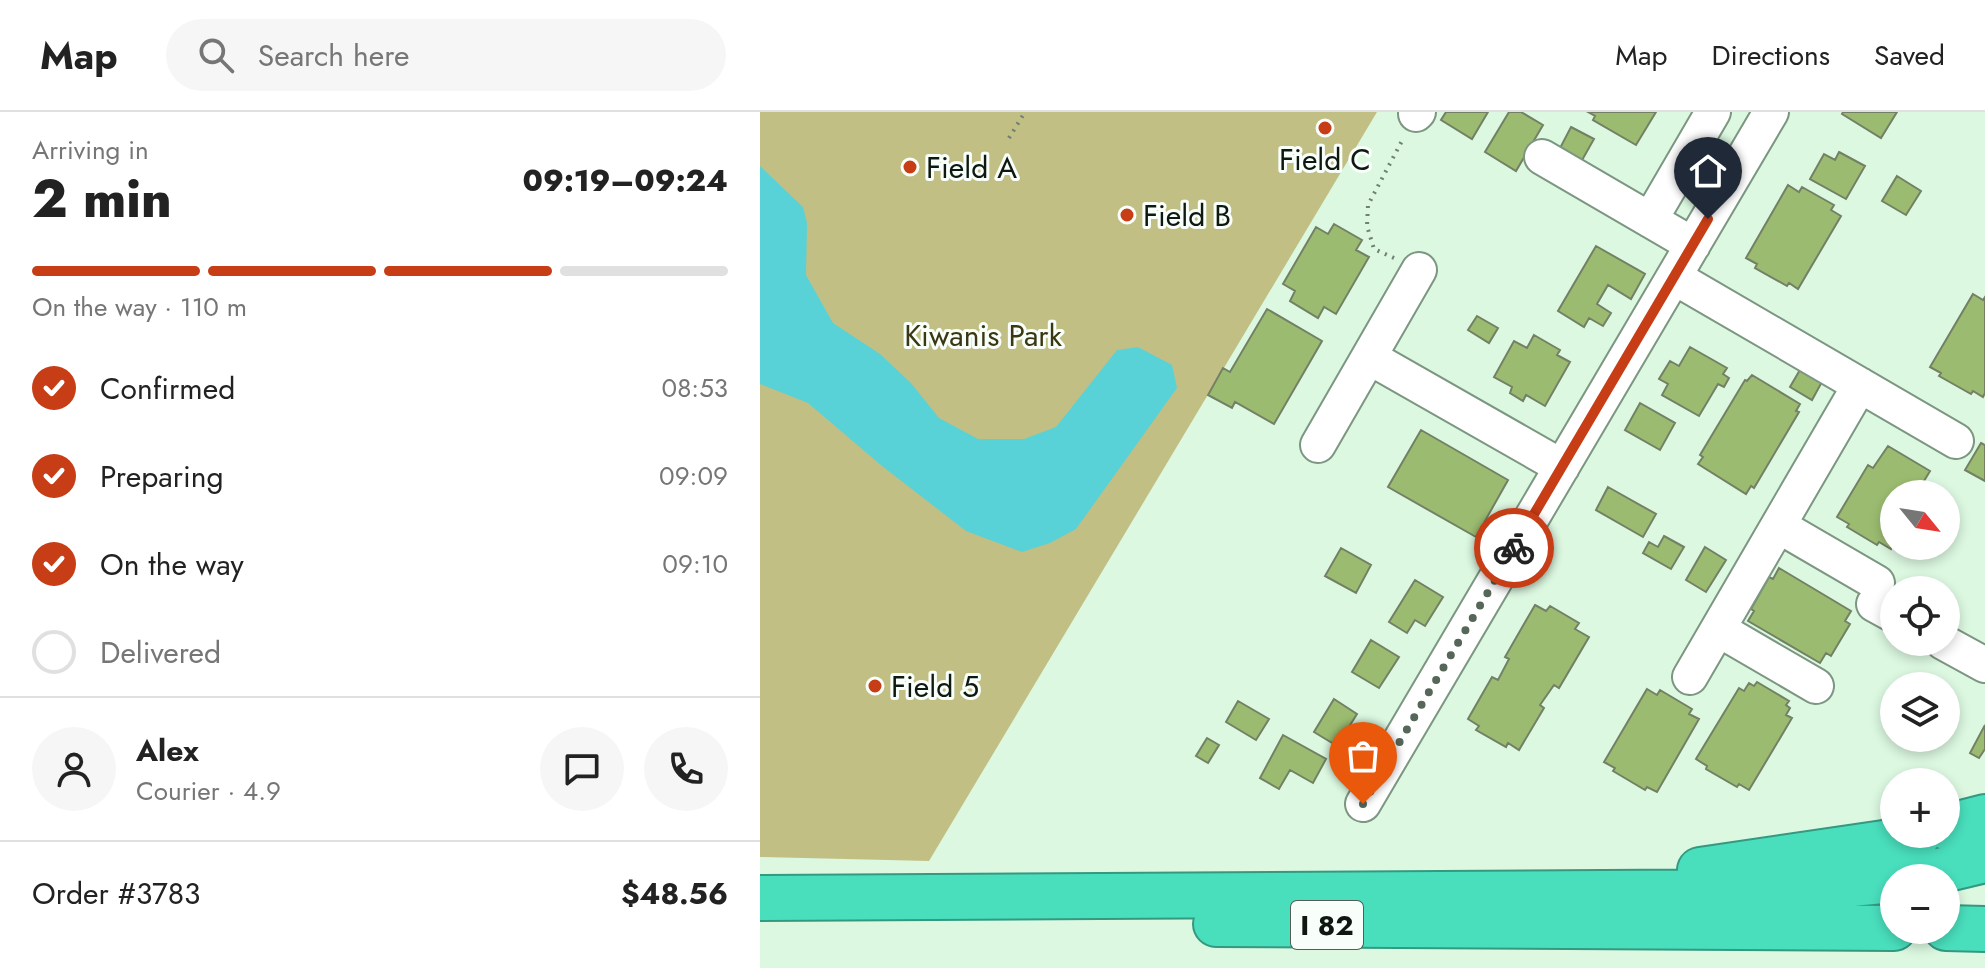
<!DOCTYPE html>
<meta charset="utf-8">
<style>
body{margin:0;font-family:Jost,sans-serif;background:#f6f6f6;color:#222;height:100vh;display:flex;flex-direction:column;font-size:30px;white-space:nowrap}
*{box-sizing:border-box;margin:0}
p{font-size:26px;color:#767676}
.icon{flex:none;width:44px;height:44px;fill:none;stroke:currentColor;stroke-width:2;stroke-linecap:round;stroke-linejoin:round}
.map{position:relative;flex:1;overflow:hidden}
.drawer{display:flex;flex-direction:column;background:#fff;width:760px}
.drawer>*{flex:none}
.needle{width:52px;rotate:120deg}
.controls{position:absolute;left:1120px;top:368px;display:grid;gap:16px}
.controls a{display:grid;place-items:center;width:80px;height:80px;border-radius:50%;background:#fff;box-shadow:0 4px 12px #0003;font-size:40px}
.pin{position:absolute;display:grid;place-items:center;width:68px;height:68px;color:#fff;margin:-82px -34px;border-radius:50% 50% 50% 0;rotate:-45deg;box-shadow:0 0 8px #0007}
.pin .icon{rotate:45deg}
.courier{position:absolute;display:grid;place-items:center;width:80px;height:80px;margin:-40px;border:6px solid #c63d16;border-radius:50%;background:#fff;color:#222;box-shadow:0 2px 10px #0007}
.summary em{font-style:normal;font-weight:800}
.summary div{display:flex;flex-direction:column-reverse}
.summary{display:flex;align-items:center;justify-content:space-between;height:136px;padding:0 32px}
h1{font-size:52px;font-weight:800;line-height:60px}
.bar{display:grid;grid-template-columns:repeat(4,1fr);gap:12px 8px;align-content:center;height:96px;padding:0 32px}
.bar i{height:10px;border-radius:6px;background:#e0e0e0}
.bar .on{background:#c63d16}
.bar p{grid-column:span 4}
.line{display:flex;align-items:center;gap:20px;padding:0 32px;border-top:2px solid #e0e0e0}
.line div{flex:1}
.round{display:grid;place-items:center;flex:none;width:84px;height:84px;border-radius:42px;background:#f6f6f6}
ol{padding:0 32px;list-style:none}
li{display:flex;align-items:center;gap:24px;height:88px}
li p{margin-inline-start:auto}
li .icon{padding:8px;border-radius:50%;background:#c63d16;color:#fff;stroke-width:4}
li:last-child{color:#767676}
li i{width:44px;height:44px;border:4px solid #e0e0e0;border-radius:50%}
header{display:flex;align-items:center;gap:48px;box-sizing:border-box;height:112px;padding:0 40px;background:#fff;border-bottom:2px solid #e0e0e0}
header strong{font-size:38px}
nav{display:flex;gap:44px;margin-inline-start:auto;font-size:28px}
.search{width:560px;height:72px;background:#f6f6f6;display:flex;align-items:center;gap:20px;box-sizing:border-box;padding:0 28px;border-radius:44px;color:#767676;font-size:30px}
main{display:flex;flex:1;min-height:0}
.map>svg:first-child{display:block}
.green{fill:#c2bf85}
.water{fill:#58d2d6}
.building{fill:#9bbc70;stroke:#738065;stroke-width:2}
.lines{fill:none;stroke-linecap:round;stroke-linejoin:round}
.minor-casing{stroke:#7c9681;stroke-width:38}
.highway-casing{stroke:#349980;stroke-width:48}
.path{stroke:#6f8172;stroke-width:4;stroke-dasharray:2 6;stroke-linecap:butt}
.minor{stroke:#fff;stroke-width:34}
.highway{stroke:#49dfbd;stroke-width:44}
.done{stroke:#566659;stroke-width:8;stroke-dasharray:0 14.4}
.route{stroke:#c63d16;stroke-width:10}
.poi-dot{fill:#c63d16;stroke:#f8fefa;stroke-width:3}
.labels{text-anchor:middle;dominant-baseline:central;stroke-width:6;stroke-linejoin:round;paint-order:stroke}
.shield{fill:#f8fefa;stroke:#545d56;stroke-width:2}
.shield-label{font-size:28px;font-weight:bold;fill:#0e1810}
.poi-label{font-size:30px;fill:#0e1810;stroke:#f8fefa;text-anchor:start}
.park-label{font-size:30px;fill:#3a3712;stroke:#f8fefa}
</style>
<header>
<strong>Map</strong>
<div class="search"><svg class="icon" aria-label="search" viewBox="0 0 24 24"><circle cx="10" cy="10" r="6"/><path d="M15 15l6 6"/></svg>Search here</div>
<nav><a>Map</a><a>Directions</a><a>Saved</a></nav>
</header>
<main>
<section class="drawer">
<div class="summary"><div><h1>2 min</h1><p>Arriving in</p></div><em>09:19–09:24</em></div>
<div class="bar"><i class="on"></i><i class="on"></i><i class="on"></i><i></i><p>On the way · 110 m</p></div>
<ol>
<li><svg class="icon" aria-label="check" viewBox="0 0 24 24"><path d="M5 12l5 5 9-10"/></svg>Confirmed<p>08:53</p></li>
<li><svg class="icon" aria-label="check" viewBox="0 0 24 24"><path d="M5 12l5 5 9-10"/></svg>Preparing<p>09:09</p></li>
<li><svg class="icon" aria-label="check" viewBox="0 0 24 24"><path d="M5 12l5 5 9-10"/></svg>On the way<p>09:10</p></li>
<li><i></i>Delivered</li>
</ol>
<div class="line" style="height:144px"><a class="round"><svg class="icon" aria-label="person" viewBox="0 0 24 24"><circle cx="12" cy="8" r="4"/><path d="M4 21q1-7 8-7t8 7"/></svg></a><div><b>Alex</b><p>Courier · 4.9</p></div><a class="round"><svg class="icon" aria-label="chat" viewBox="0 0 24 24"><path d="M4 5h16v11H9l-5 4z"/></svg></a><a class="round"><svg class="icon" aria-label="phone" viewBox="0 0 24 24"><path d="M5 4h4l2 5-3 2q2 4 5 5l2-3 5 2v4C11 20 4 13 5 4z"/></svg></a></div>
<div class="line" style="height:104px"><div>Order #3783</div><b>$48.56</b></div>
</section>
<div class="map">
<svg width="1225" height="856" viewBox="0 0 1225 856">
<rect width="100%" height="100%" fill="#dcf8e1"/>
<!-- green -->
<path class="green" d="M0,0H617L169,749L0,745Z"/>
<!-- water -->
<path class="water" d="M0,54L43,95L47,111L46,163L73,211L120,242L151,271L179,306L218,327H264L296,315L357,238L378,235L412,253L417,276L316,417L290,431L262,440L206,419L122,354L48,291L0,272Z"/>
<!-- building -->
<path class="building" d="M686,0H728L712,27L681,8Z
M749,0H761L783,13L756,59L725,40Z
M828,0H896L876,33L833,8L835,4Z
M1083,0H1137L1121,26L1082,2Z
M811,15L834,27L821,50L799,38Z
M1079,40L1105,54L1086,87L1050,67L1064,42L1075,48Z
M1137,64L1161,79L1146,103L1122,89Z
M1028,73L1039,80L1042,75L1074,93L1071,98L1081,104L1038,177L1029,171L1027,174L995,156L997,152L986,146Z
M574,112L602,128L596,138L609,145L576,202L564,195L558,206L530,189L535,179L523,172L556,115L568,122Z
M836,134L885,162L871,187L848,173L837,192L851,201L843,214L829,206L824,215L798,199Z
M1213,182L1223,188L1225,185V281L1223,285L1213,279L1211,282L1179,264L1181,261L1170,255Z
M507,197L562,229L514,312L475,290L472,296L448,283L463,256L470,260Z
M717,204L738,216L729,231L708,218Z
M774,223L800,238L797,243L810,250L785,294L766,283L763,289L750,281L752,275L734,265L754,229L767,236Z
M930,235L967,256L963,262L969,266L964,275L958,272L939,304L902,283L908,272L899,267L910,249L919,254Z
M1041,256L1063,268L1052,288L1030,275Z
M992,263L1040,292L1036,299L1039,300L994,376L991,374L986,382L938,352L943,345L940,343L985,268L987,269Z
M880,291L915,311L900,338L865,318Z
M661,318L748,368L716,425L628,375Z
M1221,331L1225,333V369L1205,358Z
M1128,334L1170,359L1164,369L1166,371L1159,382H1134V431L1131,437L1119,430L1117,433L1087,415L1089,412L1077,405L1108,353L1113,356Z
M848,375L896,402L883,425L836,398Z
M1186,404L1196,409L1186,427Z
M904,424L924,435L911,457L883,441L889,430L898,435Z
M945,435L966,448L946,480L926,468Z
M581,436L611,453L596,481L565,464Z
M1019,456L1091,499L1085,509L1090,512L1071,544L1066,541L1060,551L988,509L994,499L991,497L1009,465L1013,467Z
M655,468L683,485L665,514L655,508L647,521L629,510Z
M775,493L786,499L790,494L819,511L815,517L829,525L799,576L794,573L780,593L784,596L759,638L748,631L746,635L716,618L719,614L708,607L732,565L738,568L749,547L745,545Z
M611,528L639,545L619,576L592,560Z
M997,570L1029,589L1026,593L1030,596L1026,603L1032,606L989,678L979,672L977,675L946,657L947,654L936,647L979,576L984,579L989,571L994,574Z
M887,577L897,583L900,578L932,597L929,602L939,607L897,680L887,675L885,678L853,659L855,656L844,650Z
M574,587L597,602L577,634L554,620Z
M478,589L509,607L496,628L466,610Z
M1225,613V637L1219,646L1210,641Z
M523,623L566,647L553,671L530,658L519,677L500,666Z
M447,626L459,633L448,651L436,644Z"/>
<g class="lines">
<!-- minor casing -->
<g class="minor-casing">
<path id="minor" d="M656,2L658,0
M782,45L933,133
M890,108L953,0
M914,165L1196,329
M609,245L802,355
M558,333L659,158
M1019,414L1117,471
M1114,492L1134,503
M958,517L1056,574
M1183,530L1225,553
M930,565L1100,273
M603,692L1011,0"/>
</g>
<!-- highway casing -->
<g class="highway-casing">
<path id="highway" d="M1186,715L1225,705
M940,758L1124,731L1159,722
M1150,766L1225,748
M0,786L1002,780L1134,768
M456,812L1134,816
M1186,816L1225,817"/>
</g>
<!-- path -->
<path class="path" d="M249,26L265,0
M634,146L614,137L607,114L608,93L644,25"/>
<!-- minor -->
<use href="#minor" class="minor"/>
<!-- highway -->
<use href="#highway" class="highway"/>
</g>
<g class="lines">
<!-- done -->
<path class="done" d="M603,692L754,436"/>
<!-- route -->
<path class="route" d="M754,436L948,107"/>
</g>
<!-- markers -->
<g class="poi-dot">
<circle cx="565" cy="16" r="8"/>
<circle cx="150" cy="55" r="8"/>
<circle cx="367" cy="103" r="8"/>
<circle cx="115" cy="574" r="8"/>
</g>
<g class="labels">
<!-- shield labels -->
<rect class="shield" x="531" y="789" width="72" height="48" rx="6"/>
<g class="shield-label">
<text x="567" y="813">I 82</text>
</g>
<!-- poi labels -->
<g class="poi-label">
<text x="565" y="47" text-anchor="middle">Field C</text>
<text x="166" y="55">Field A</text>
<text x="383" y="103">Field B</text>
<text x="131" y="574">Field 5</text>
</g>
<!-- park labels -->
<g class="park-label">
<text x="223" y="223">Kiwanis Park</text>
</g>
</g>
</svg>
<div class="controls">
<a><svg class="needle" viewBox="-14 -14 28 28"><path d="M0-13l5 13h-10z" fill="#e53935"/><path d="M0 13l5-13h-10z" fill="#767676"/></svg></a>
<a><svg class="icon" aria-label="locate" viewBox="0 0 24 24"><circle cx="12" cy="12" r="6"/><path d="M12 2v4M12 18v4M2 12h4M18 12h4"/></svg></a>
<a><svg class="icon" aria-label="layers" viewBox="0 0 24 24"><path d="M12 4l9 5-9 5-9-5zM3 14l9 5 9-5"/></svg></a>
<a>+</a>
<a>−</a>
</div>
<div class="pin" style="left:603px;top:692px;background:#ea580c"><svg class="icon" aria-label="bag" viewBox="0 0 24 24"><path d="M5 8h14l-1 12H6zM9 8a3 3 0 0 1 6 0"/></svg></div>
<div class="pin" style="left:948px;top:107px;background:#1f2937"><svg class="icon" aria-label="home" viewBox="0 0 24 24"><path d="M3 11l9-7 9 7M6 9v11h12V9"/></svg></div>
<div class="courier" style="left:754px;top:436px"><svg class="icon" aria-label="bike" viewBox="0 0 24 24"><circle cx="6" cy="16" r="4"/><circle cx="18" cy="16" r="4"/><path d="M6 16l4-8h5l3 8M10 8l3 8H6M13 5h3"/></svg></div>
</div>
</main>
